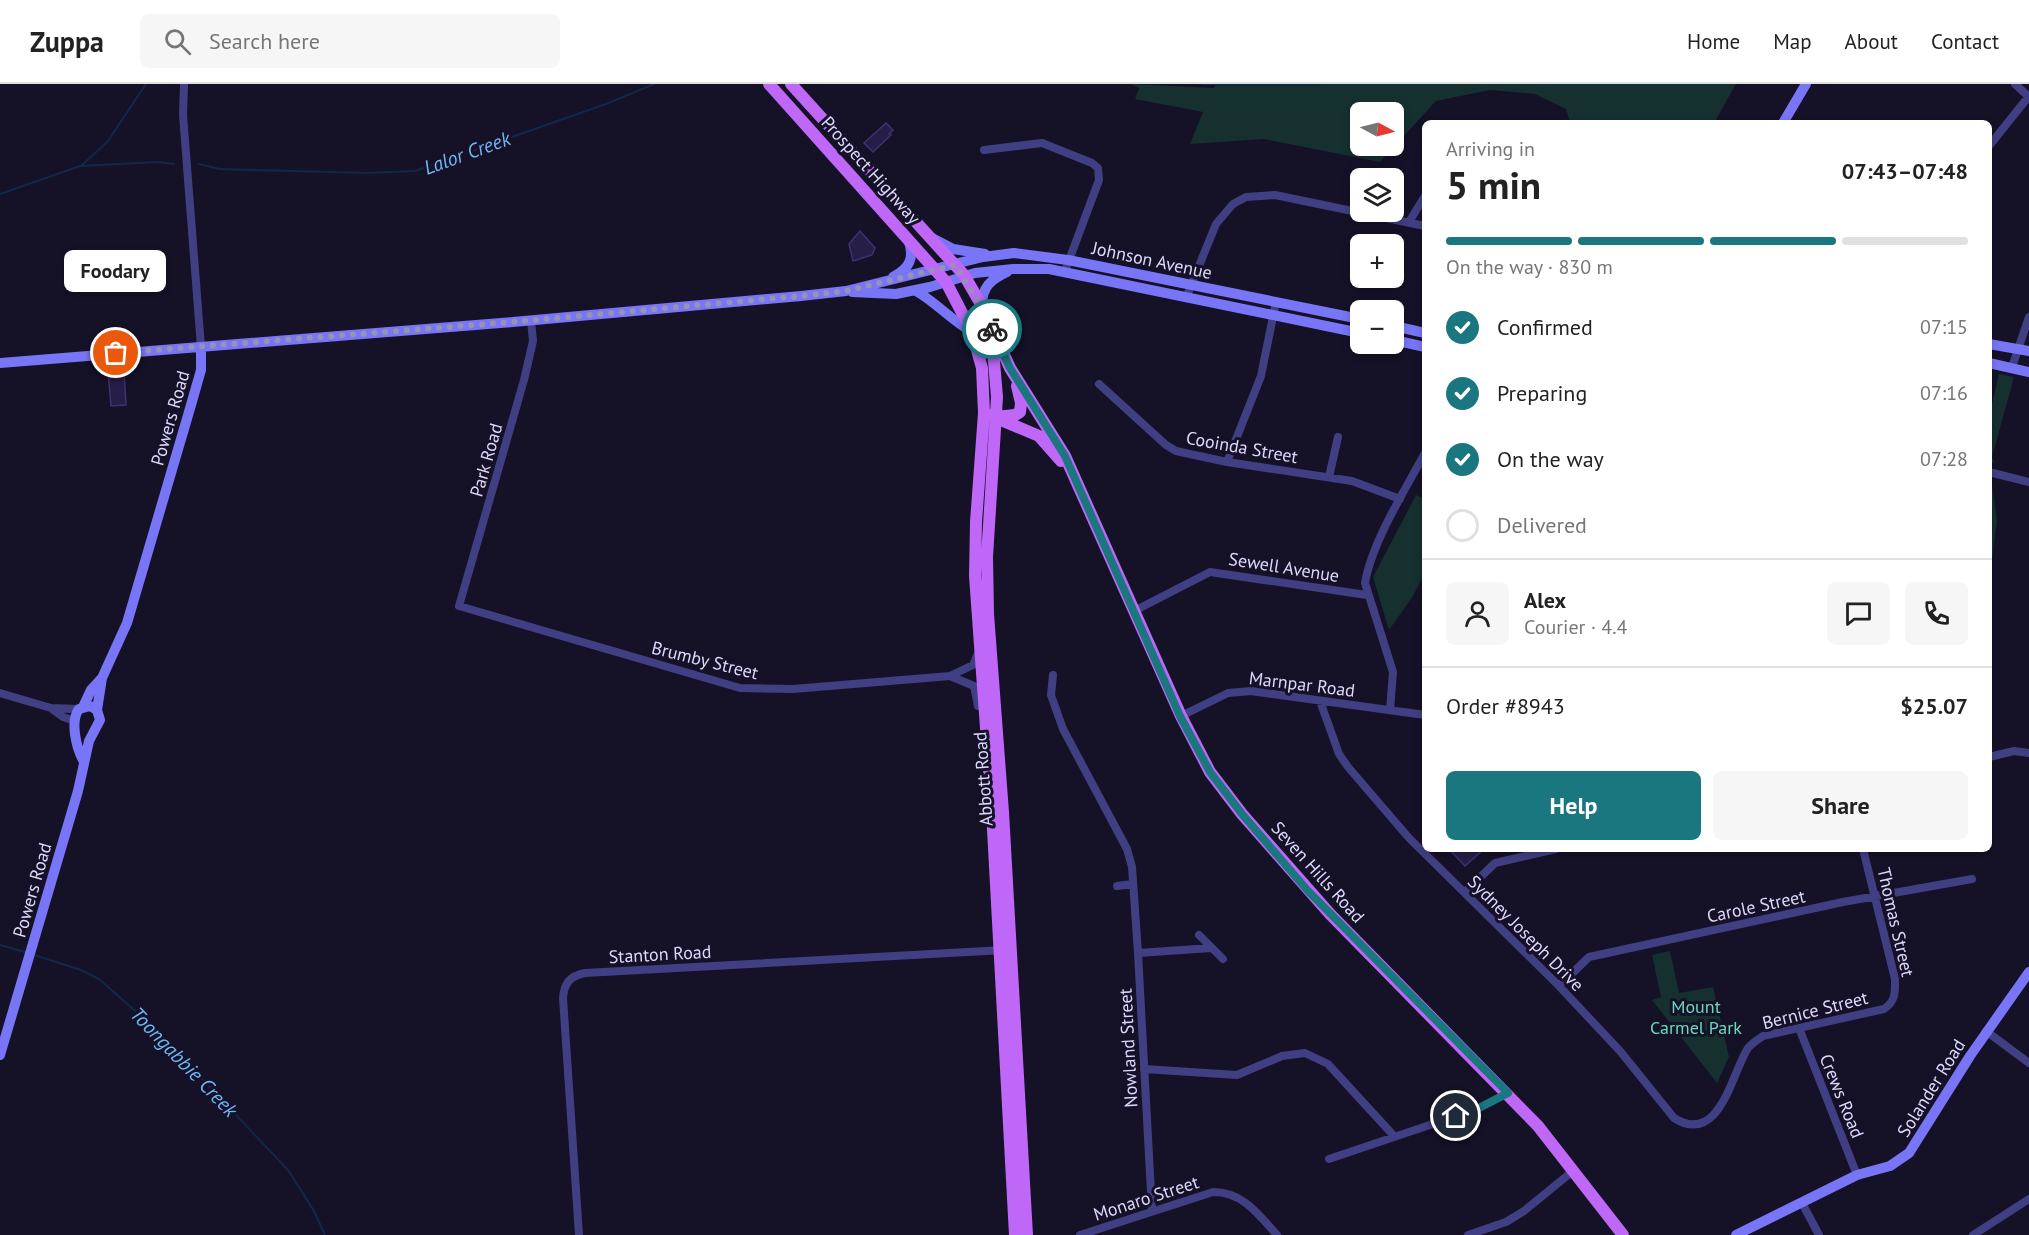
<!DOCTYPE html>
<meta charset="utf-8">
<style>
body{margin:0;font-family:"PT Sans",sans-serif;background:#f6f6f6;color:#222;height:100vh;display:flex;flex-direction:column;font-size:22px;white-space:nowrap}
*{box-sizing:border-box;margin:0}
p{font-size:20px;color:#767676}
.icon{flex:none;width:33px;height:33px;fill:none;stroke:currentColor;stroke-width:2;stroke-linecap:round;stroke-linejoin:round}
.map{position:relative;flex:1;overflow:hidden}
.details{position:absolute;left:1422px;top:36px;width:570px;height:732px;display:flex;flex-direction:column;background:#fff;border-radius:9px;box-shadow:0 3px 9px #0003}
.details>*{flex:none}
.needle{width:39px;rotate:97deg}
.controls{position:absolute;left:1350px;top:18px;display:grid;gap:12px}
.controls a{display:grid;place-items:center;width:54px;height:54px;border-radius:9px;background:#fff;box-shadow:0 3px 9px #0003;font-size:30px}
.pin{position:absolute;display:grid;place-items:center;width:51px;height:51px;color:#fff;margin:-26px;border:3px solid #fff;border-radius:50%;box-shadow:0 2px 6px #0007}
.courier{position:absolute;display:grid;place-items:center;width:60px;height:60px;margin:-30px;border:4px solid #1a767f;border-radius:50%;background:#fff;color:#222;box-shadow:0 2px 8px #0007}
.bubble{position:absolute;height:42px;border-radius:9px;background:#fff;box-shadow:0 3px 9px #0003;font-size:20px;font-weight:600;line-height:42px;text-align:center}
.headline em{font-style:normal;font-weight:600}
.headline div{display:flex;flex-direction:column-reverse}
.headline{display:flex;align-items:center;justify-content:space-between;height:102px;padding:0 24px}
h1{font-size:39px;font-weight:600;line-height:45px}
.bar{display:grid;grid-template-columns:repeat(4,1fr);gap:9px 6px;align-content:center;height:72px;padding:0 24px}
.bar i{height:8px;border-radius:4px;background:#e0e0e0}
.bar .selected{background:#1a767f}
.bar p{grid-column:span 4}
.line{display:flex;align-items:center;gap:15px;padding:0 24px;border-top:2px solid #e0e0e0}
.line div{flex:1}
.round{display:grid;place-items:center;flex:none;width:63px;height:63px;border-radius:9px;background:#f6f6f6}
ol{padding:0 24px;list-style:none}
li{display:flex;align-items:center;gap:18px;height:66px}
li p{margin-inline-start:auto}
li .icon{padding:6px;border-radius:50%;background:#1a767f;color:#fff;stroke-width:4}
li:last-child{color:#767676}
li i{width:33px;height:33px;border:3px solid #e0e0e0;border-radius:50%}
.button{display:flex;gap:12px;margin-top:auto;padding:12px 24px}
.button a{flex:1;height:69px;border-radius:9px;background:#1a767f;color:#fff;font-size:24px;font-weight:600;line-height:69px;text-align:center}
.button a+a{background:#f6f6f6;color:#222}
header{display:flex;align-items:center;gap:36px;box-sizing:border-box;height:84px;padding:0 30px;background:#fff;border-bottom:2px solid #e0e0e0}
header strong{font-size:28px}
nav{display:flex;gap:33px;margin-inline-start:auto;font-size:21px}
.search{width:420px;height:54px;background:#f6f6f6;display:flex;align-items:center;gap:15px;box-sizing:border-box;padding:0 21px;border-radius:9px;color:#767676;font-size:22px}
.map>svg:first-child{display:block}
.green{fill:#15302f;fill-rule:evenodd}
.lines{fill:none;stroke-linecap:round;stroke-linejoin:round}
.stream{stroke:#12284a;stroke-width:2}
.building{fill:#261e46;stroke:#3e3271;stroke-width:1.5}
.street{stroke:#413f83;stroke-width:8}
.secondary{stroke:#7876f7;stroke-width:10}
.primary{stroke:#bf67f6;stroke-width:12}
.done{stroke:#9793b2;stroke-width:6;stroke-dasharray:0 10.8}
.route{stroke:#1a767f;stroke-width:8}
.labels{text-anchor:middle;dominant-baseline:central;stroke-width:6;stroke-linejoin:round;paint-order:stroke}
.street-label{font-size:18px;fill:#ddd9fd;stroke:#151127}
.park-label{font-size:18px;fill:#69d9bc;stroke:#151127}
.water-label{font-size:20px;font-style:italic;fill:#6eb8f6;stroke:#151127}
</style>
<header>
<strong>Zuppa</strong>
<div class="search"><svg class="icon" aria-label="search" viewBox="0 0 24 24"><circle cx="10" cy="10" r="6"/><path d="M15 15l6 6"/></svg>Search here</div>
<nav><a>Home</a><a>Map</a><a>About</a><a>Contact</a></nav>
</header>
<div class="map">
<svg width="2029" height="1151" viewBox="0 0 2029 1151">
<rect width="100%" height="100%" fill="#151127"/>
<!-- green -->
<path class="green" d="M1131,0L1214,4L1216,0H1736L1714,39H1570L1566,25L1535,10L1490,6L1436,17L1380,78L1264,55L1190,60L1203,28L1135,15L1139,4ZM1360,28H1394V62H1360Z
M1999,290L2014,293L1992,373L1995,379L1989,377V332Z
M1989,399L1992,400L1997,437L1989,498Z
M1416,411L1425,415V488L1413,512L1389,546L1373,493Z
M1670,867L1679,909L1713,903L1729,973L1717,999L1652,916L1661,913L1652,871Z"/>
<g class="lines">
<!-- stream -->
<path class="stream" d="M1202,0H1320
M199,80L220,85L368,89L415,87L606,20L654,0
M81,82L108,57L146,0
M0,110L80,82L159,78L174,80
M0,861L25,868
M34,871L81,886L99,895L151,941L288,1086L314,1127L325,1151"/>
</g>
<!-- building -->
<path class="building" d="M886,39L893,46L889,50L891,51L873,68L864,59Z
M860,147L875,164L872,171L853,177L849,160Z
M124,287L126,321L111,322L108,288Z
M1449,765H1484L1465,782Z"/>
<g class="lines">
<!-- street -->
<path class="street" d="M184,0L183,31L201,263
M2015,0L2029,13
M1989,62L2029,12
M984,66L1042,59L1092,79L1098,84L1099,96L1065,187
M1409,138L1425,112
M1186,214L1216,140L1233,120L1246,113L1275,111L1425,142
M531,237L533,257L524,296L459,522L740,604L793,605L950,592L973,581L979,567
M2012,283L2029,233
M1099,300L1166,361L1176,367L1227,378L1352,397L1400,415
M1227,378L1261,292L1276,218
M1989,388L2029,398
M1329,393L1338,353
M1134,527L1210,488L1367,511
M1053,591L1051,611L1063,645L1127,765L1132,783L1138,869L1152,1127
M950,592L974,602L978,622
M0,609L51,624L63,633L75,637
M1320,617L1339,670L1348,683L1409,754L1559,902L1620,967L1674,1034C1720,1063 1732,988 1748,964C1752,959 1757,956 1763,952L1884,925C1896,917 1895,908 1895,895L1863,765
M51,624L79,625
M1390,626L1393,588L1365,499C1372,458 1405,406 1425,369
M1181,632L1228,609L1251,607L1425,631
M1989,673L2014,667L2029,669
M1117,802L1133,800
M1465,808L1495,779L1556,765
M1199,851L1223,875
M1138,869L1211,864
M1559,902L1589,873L1843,818L1972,795
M1799,944L1857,1091
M1986,947L2029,979
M1144,985L1237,991L1282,972L1305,969L1328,980L1394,1052
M1329,1075L1477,1025L1508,1009
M1802,1119L1819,1151
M579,1151L563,914C564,899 570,892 585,889L1004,866
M1080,1151L1213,1108C1243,1108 1258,1130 1277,1151
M1468,1151L1506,1138L1524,1127L1573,1087
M1973,1151L2029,1115"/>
<!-- secondary -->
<path class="secondary" d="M1783,39L1806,0
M932,154L953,165L985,170
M893,193C910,184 915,174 908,155
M916,207C937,219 951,236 972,248
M852,208L896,210L930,203L975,189L1013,185H1049L1360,249
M982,222C982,203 990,196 1007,188
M1394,242L1425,249
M1394,256L1425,263
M1989,260L2029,267
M0,279L513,238L801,212L846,207L983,173L1014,169L1068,176L1360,235
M1989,279L2029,288
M83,623L91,606L102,594
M97,626L102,594L127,539L191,321L201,286V263
M0,971L78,707L89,657L100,636L97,626L90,622L79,625C70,637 76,663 83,676
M1736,1151L1857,1091L1890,1082L1909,1069L1970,972L2029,888"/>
<!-- primary -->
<path class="primary" d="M769,0L946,198L972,248L982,284L984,329L976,438L975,492L992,727L1015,1151
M791,0L964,191L982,222L1010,284L1065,372L1181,632L1210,688L1242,730L1330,830L1538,1042L1623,1151
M992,254L997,313L987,473L988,530L1003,728L1027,1151
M989,331L1039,352L1061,377
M996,333L1015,331L1020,328L1021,319L1017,302"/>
</g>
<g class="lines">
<!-- done -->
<path class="done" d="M116,269L513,238L801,212L846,207L955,181L981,222L992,245"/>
<!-- route -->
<path class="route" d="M992,245L1010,284L1065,372L1180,632L1210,688L1242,730L1308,807L1508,1009L1477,1025L1456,1032"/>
</g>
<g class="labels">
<!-- street labels -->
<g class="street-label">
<text transform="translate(871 86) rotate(48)">Prospect Highway</text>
<text transform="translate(1152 176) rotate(12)">Johnson Avenue</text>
<text transform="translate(170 334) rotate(-74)">Powers Road</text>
<text transform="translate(1242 363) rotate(10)">Cooinda Street</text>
<text transform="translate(486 376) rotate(-74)">Park Road</text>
<text transform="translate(1284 483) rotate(9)">Sewell Avenue</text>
<text transform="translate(705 576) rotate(14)">Brumby Street</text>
<text transform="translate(1302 600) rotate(7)">Marnpar Road</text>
<text transform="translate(983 695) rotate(-94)">Abbott Road</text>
<text transform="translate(1318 788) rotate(48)">Seven Hills Road</text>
<text transform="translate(32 806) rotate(-74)">Powers Road</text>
<text transform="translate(1756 822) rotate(-12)">Carole Street</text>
<text transform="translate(1896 838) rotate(77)">Thomas Street</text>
<text transform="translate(1526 849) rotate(45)">Sydney Joseph Drive</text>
<text transform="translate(660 870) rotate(-3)">Stanton Road</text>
<text transform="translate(1815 926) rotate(-14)">Bernice Street</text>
<text transform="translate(1128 964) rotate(-93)">Nowland Street</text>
<text transform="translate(1931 1004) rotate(-58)">Solander Road</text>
<text transform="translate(1842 1012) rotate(68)">Crews Road</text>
<text transform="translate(1146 1114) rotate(-18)">Monaro Street</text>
</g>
<!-- park labels -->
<g class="park-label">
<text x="1696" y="922">Mount<tspan x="1696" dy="21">Carmel Park</tspan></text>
</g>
<!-- water labels -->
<g class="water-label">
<text transform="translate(467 69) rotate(-20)">Lalor Creek</text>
<text transform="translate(184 978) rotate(46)">Toongabbie Creek</text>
</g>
</g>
</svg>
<div class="controls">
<a><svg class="needle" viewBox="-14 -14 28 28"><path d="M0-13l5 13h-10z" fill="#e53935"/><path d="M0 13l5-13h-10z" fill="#767676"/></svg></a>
<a><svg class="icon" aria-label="layers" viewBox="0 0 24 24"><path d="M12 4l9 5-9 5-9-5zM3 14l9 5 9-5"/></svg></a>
<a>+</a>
<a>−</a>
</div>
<div class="pin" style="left:116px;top:269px;background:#ea580c"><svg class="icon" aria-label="bag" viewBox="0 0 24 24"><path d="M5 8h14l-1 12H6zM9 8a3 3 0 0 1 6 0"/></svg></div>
<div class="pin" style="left:1456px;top:1032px;background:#1f2937"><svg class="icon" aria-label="home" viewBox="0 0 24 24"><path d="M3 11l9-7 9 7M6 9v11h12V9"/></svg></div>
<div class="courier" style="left:992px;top:245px"><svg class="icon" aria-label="bike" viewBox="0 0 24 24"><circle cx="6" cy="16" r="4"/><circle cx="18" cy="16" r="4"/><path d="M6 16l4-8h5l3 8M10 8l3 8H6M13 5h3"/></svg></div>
<div class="bubble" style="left:64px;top:166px;width:102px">Foodary</div>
<section class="details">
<div class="headline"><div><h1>5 min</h1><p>Arriving in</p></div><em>07:43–07:48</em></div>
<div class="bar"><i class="selected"></i><i class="selected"></i><i class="selected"></i><i></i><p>On the way · 830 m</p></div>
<ol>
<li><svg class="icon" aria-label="check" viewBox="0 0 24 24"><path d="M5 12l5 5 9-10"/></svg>Confirmed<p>07:15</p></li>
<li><svg class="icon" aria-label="check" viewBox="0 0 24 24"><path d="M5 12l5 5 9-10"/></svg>Preparing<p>07:16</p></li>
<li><svg class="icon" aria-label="check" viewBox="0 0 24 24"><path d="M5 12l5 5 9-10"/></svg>On the way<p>07:28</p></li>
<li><i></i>Delivered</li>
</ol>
<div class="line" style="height:108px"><a class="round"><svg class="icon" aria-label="person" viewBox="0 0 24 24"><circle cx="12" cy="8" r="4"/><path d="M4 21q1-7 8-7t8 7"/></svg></a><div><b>Alex</b><p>Courier · 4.4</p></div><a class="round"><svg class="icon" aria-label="chat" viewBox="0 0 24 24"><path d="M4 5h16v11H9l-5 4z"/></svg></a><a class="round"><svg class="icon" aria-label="phone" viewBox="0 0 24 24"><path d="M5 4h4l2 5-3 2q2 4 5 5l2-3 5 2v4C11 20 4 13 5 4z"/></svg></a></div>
<div class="line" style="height:78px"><div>Order #8943</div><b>$25.07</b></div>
<div class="button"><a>Help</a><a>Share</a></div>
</section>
</div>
